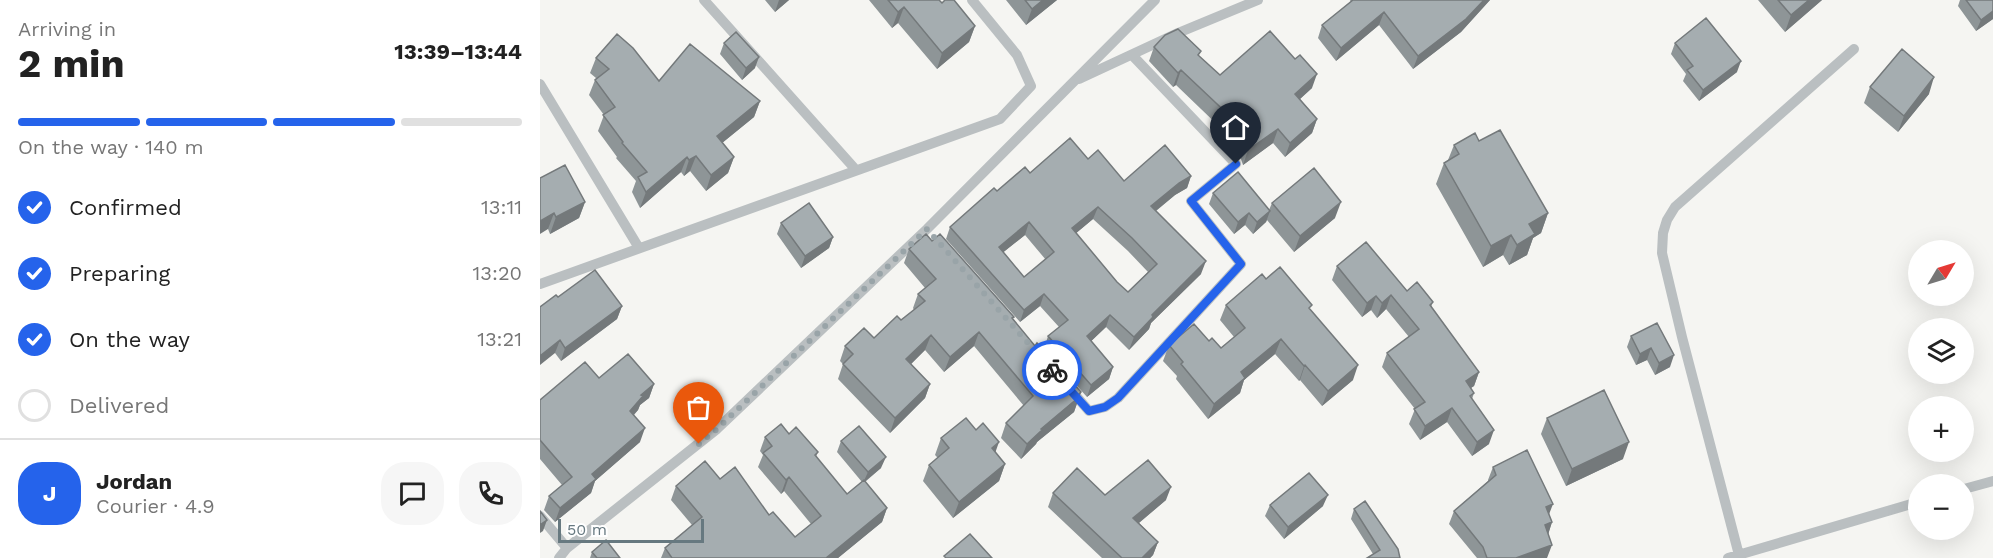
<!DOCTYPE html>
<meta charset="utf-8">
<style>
body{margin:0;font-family:"Work Sans",sans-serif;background:#f6f6f6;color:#222;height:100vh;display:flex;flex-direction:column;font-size:22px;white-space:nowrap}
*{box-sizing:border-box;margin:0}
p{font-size:20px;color:#767676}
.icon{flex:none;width:33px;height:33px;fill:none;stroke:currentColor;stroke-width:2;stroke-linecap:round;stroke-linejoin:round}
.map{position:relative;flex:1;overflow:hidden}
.side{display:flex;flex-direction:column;background:#fff;width:540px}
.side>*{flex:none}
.needle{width:39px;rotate:52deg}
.tools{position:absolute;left:1368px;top:240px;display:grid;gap:12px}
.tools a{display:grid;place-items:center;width:66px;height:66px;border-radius:50%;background:#fff;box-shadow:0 6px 24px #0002;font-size:30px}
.scale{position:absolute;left:18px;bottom:15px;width:146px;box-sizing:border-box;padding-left:6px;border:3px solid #677980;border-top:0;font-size:16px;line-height:21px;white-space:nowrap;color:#677980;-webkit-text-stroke:4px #fff;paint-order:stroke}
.pin{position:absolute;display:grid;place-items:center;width:51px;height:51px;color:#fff;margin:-62px -26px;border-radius:50% 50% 50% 0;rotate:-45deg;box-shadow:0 0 6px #0007}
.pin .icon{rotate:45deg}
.courier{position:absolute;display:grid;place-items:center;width:60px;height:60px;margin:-30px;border:4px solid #2563eb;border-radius:50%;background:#fff;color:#222;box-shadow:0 2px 8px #0007}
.headline em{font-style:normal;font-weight:700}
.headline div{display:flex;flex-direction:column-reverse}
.headline{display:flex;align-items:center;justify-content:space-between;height:102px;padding:0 18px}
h1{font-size:39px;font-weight:700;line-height:45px}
.bar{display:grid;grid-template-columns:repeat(4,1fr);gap:9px 6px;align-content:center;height:72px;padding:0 18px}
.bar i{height:8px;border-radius:4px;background:#e0e0e0}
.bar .current{background:#2563eb}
.bar p{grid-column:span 4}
.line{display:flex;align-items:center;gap:15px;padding:0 18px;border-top:2px solid #e0e0e0}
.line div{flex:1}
.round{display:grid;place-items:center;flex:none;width:63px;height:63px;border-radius:24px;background:#f6f6f6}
ol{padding:0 18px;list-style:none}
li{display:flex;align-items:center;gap:18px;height:66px}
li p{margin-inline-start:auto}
li .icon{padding:6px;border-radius:50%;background:#2563eb;color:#fff;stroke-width:4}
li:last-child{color:#767676}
li i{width:33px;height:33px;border:3px solid #e0e0e0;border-radius:50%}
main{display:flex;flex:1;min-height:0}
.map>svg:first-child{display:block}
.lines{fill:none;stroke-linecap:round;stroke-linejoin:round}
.minor{stroke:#babfc1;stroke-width:10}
.wall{fill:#8e9597;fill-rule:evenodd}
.shaded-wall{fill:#74797b}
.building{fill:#a5adb0;stroke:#74797b;stroke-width:1.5;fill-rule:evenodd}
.done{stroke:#99a4a8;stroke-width:6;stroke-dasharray:0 10.8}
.route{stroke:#2563eb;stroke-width:8}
</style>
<main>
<section class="side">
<div class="headline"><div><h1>2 min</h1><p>Arriving in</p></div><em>13:39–13:44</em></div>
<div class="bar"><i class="current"></i><i class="current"></i><i class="current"></i><i></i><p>On the way · 140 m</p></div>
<ol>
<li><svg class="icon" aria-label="check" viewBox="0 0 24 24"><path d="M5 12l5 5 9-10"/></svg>Confirmed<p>13:11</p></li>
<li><svg class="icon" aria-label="check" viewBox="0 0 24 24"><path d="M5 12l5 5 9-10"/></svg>Preparing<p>13:20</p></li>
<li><svg class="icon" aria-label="check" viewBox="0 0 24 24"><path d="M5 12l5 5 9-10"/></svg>On the way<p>13:21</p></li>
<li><i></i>Delivered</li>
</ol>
<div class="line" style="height:108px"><b class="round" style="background:#2563eb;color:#fff">J</b><div><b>Jordan</b><p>Courier · 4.9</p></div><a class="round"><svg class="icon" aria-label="chat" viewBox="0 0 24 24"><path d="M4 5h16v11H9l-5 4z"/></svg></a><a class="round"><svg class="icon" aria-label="phone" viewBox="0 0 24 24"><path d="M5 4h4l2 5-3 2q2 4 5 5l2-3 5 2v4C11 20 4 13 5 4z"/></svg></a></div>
</section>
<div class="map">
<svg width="1453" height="558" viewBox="0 0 1453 558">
<rect width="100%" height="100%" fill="#f5f5f2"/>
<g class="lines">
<!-- minor -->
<path class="minor" d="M164,0L316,170
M539,79L638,33L718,0
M0,84L99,248
M0,284L460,119L491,86L477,55L432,0
M530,389L549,411L565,407L578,398L701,264L651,201L696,164L592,55
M1424,489L1453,481
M0,516L27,548
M1199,555L1142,337L1122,253L1123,233L1127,220L1135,207L1314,49
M19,558L27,548L177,429L387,229L615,0
M1188,558L1378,502"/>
</g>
<!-- wall -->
<path class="wall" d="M225,0H249L235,12Z
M329,0H399L402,3L435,26L429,42L397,69L358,23L352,28Z
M466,0H517L486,25Z
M810,0H950L921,32L873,69L839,25L796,61L778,38L782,25L811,2Z
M1218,0H1282L1245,32Z
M1420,0H1453V19L1436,31L1418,6Z
M184,43L215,68L202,80L180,54Z
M1135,43L1197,72L1159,101L1143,81L1146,74L1131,54Z
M614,47L659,56L680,75L772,88L760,99L777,119L772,133L745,157L733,143L703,165L701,159L684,140L686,133L636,85L633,87L609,61Z
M56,58L119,81L220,101L214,117L182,143L194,157L188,173L166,191L150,171L144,176L141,172L100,208L92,192L96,181L76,158L77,157L58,131L64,115L49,95L55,80L56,78L50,73Z
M1330,87L1389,94L1358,132L1324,103Z
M939,141L1008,213L1001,233L993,238L987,255L969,265L963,255L943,267L896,184L904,163L908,160L914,145Z
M548,159L584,181L651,176L647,188L635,195L616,211L661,274L611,323L609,329L589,350L566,327L551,341L573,367L569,379L547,397L504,349L508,336L519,327L500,306L480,322L406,239L410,227L457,191L490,173ZM553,219L588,251L608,272L588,292L577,282L536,233ZM485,235L506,260L484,277L463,252Z
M0,178L45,202L39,218L10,234L8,229Z
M673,193L729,210L732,203L795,218L754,252L727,220L726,222L713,234L705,225L694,234L669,204Z
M241,223L293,237L289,248L261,268L237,234Z
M392,241L474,317L473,319L495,346L541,392L534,412L497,442L496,444L481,459L461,438L466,423L484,406L434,346L404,372L385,350L371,364L390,384L385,398L350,433L298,379L303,364L300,361L305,346L334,338L361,320L374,310L373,308L378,294L385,288L364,263L369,249Z
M797,266L867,291L893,302L891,307L939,372L934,386L930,388L934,393L932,399L949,444L932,456L907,422L880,440L869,424L875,409L842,367L847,353L869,337L846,309L837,318L831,310L822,317L792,280Z
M726,279L770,310L813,380L782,406L760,380L759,381L735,354L704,380L700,393L668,419L636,379L637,376L623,361L629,345L681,348L694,337L680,320L686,305Z
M18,297L82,306L77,319L21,361L15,353Z
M1117,323L1130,367L1115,375L1107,360L1096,365L1087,347L1091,336Z
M59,378L114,384L109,398L100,405L98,410L94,415L100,442L55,481L51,493L15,522L4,510L9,496L22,485L0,459V400Z
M1007,418L1083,459L1026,486L1001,434Z
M249,434L278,452L276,457L307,494L322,482L297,452L301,441L341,468L325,482L347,508L342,522L298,558H121L125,548L152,525L131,500L136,486L180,479L229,515L255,537L271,524L244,491L241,494L218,467L223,455L220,451L225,437Z
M401,438L456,453L465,464L459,481L413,518L383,481L389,465L398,458L395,455Z
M953,467L1009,514L1012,522L1008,534L1007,558H937L909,524L914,511L948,481V480Z
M513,493L565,495L626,500L599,523L618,542L613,555L610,558H562L508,507Z
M730,505L783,506L744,539L725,516Z
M814,509L860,558L833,554L811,519Z
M52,552L80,558H50Z"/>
<!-- shaded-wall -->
<path class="shaded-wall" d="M239,0H249L235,12Z
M503,0H517L486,25L492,9Z
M944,0H950L921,32L873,69L878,56Z
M1269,0H1282L1245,32L1251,15Z
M364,7L358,23L352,28L358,12Z
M1453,11V19L1436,31L1441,20Z
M844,12L839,25L796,61L801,48Z
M435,26L429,42L397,69L402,53Z
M219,57L215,68L202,80L206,68Z
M1201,61L1197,72L1159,101L1163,90Z
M641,70L636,85L633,87L638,73Z
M777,74L772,88L750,108L755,94Z
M1394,77L1389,94L1358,132L1364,116Z
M220,101L214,117L171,152L177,136Z
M777,119L772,133L745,157L750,143Z
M738,129L733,143L703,165L708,150Z
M156,156L150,171L144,176L149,160Z
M147,157L141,172L100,208L106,192Z
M194,157L188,173L166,191L171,175Z
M651,176L647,188L635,195L607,218L611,206L639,183Z
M45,202L39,218L10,234L16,217Z
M801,202L795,218L754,252L760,236Z
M558,207L553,219L528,240L532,228Z
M730,211L726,222L713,234L717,222Z
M14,213L8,229L0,234V221Z
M709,213L705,225L694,234L698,222Z
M1008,213L1001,233L993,238L987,255L969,265L977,245L989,224Z
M489,222L485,235L455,259L459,247Z
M971,235L963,255L943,267L951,246Z
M293,237L289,248L261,268L265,256Z
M666,261L661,274L611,323L609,329L589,350L594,337L612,315Z
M504,294L500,306L480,322L484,310Z
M851,295L846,309L837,318L842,303Z
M836,296L831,310L822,317L827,303Z
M82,306L77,319L21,361L25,348Z
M570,315L566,327L543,349L547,336Z
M439,332L434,346L404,372L410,357Z
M391,335L385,350L361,374L366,359Z
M741,339L735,354L704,380L700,393L668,419L674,404L701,372Z
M20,340L15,353L0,365V356Z
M1111,348L1107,360L1096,365L1100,354Z
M1134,355L1130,367L1115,375L1119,363Z
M765,365L760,380L759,381L764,366Z
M818,365L813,380L782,406L788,391Z
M573,367L569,379L547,397L551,385Z
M939,372L934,386L921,395L926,381Z
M114,384L109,398L100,405L98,410L85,424L90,411L101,395Z
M390,384L385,398L350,433L355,418Z
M541,392L534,412L497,442L496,444L481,459L487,444L501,429Z
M912,408L907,422L880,440L885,426Z
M105,428L100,442L55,481L51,493L15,522L20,508L52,474Z
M954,430L949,444L932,456L937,442Z
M459,442L453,459L452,448Z
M1089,442L1083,459L1026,486L1032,469Z
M346,457L341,468L323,483L328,472Z
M465,464L459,481L413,518L419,502Z
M249,477L244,491L241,494L246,480Z
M631,487L626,500L588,532L593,518Z
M788,495L783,506L744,539L748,527Z
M1013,504L1008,517L1006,507Z
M347,508L342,522L298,558H286Z
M7,520L3,531L0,533V525Z
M1012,522L1008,535L1005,525Z
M618,542L613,555L610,558H602Z
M1012,545L1007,558H976Z"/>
<!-- building -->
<path class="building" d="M348,0H399L402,3L405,0H414L435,26L402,53L364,7L358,12Z
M485,0H503L492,9Z
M813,0H944L926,19L878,56L844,12L801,48L782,25Z
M1238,0H1269L1251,15Z
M1426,0H1453V11L1441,20Z
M1166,18L1201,61L1163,90L1147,70L1153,66L1135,43Z
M638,29L661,51L658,55L680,75L730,31L755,59L760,55L777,74L755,94L777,119L750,143L738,129L708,150L707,144L689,126L695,121L641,70L638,73L614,47L625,35Z
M196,32L219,57L206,68L184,43Z
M77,34L93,48L119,81L150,44L220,101L177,136L194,157L171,175L156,156L149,160L147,157L106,192L98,177L107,172L82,143L83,142L63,115L75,107L55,80L69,69L56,58Z
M1362,49L1394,77L1364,116L1330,87Z
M960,130L1008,213L989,224L995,234L977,245L971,235L951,246L904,163L919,154L914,145L935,133L939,141Z
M530,138L548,159L558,150L584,181L625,145L651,176L639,183L611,206L666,261L612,315L613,317L594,337L570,315L547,336L573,367L551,385L508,336L528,320L504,294L484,310L410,227L454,188L457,191L485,167L490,173ZM558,207L592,238L617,264L588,292L577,282L532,228ZM489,222L514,252L484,277L459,247Z
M25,165L45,202L16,217L14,213L0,221V178Z
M774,168L801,202L760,236L732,203Z
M698,172L730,211L717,222L709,213L698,222L673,193Z
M269,203L293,237L265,256L241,223Z
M386,234L392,241L400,234L474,317L472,318L495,346L497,343L541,392L538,395L539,397L501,429L502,430L487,444L466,423L493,396L439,332L410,357L391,335L366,359L390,384L355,418L303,364L313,354L305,346L324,328L334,338L357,316L361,320L385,301L378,294L396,279L369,249Z
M826,242L867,291L877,282L893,302L890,305L939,372L926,381L934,393L930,396L954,430L937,442L912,408L885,426L874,409L885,402L847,353L879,329L851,295L842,303L836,296L827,303L797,266Z
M740,267L772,305L769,308L818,365L788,391L765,365L764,366L741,339L701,372L705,378L674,404L641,364L643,362L629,345L654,324L669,341L672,338L681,348L705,328L686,305L722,274L726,279Z
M55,270L82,306L25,348L20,340L0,356V307L16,295L18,297Z
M1117,323L1134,355L1119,363L1111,348L1100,354L1091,336Z
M88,354L114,384L101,395L103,396L90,411L105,428L52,474L56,479L20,508L9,496L32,477L0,440V400L45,362L59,378Z
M1064,390L1089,442L1032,469L1007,418Z
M426,418L436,430L443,423L459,442L452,448L465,464L419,502L389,465L409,448L401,438Z
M241,424L249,434L256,427L278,452L275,455L307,494L324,480L347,508L286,558H132L125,548L162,517L136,486L165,461L180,479L195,467L229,515L233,512L255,537L281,516L249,477L246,480L223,453L232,446L225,437Z
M319,426L346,457L328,472L301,441Z
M987,450L1013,504L1006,507L1012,522L1005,525L1012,545L976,558H947L943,547L914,511L956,475L953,467Z
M608,460L631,487L593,518L618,542L602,558H582L513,493L537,468L565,495Z
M769,473L788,495L748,527L730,505Z
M825,501L858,549L860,558H827L840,550L814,509Z
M0,511L7,520L0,525Z
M430,534L452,558H406L404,556Z
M66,540L80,558H57L52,552Z"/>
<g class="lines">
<!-- done -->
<path class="done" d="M159,444L177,429L387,229L512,370"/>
<!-- route -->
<path class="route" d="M512,370L549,411L565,407L578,398L701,264L651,201L696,164"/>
</g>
</svg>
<div class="tools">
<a><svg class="needle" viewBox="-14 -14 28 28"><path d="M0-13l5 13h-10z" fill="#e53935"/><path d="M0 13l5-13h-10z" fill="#767676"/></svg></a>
<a><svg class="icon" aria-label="layers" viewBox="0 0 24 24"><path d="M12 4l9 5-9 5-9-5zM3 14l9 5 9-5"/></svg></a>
<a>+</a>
<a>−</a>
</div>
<div class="scale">50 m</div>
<div class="pin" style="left:159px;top:444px;background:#ea580c"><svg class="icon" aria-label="bag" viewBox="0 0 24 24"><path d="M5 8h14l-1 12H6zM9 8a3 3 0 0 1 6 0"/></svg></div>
<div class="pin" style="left:696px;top:164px;background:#1f2937"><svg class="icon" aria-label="home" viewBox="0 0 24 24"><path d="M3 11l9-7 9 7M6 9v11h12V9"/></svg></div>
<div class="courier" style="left:512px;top:370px"><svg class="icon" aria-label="bike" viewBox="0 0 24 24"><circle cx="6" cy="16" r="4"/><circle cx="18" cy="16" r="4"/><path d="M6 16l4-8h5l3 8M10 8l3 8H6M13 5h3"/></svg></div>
</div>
</main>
